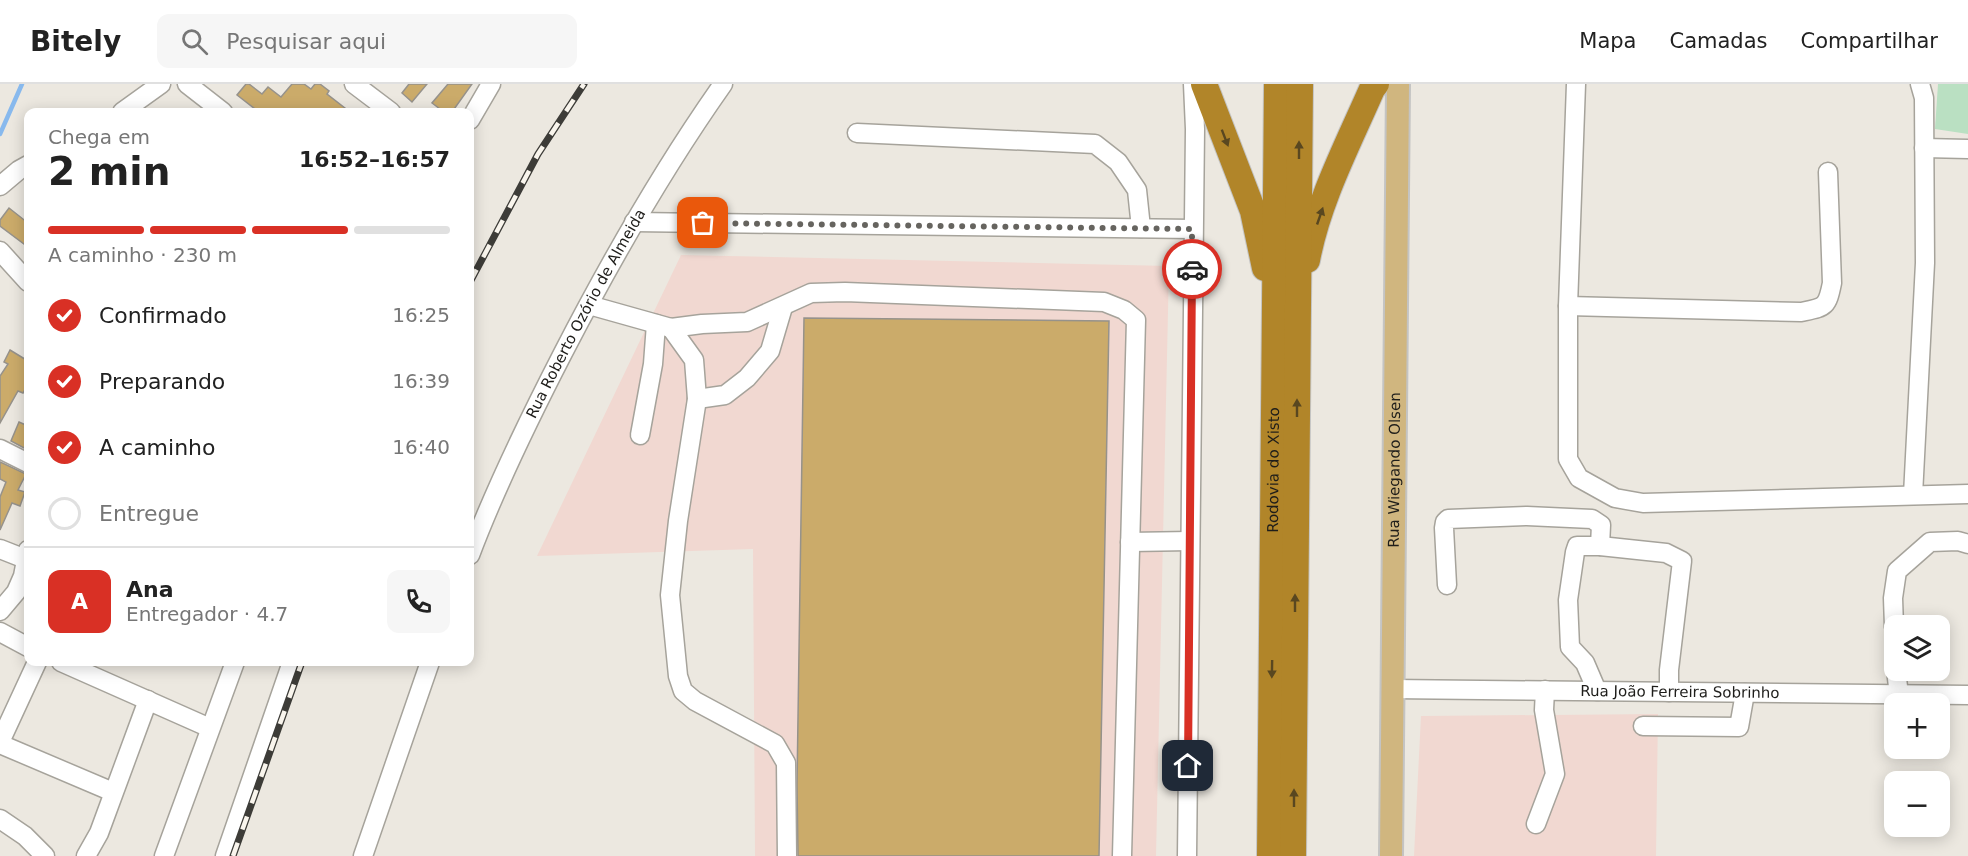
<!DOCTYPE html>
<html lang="pt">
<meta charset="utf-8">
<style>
body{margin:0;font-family:"DejaVu Sans",sans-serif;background:#f6f6f6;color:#222;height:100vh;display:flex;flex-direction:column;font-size:22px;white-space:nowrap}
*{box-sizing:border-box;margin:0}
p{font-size:20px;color:#767676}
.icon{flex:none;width:33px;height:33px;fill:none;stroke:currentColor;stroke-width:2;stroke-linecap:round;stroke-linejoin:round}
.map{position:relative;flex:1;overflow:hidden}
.side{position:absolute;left:24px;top:24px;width:450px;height:558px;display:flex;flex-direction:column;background:#fff;border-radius:12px;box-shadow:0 3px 15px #0003}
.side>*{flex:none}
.tools{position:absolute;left:1884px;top:531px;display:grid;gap:12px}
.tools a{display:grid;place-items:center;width:66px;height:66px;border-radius:12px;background:#fff;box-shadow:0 3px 15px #0003;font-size:30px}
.pin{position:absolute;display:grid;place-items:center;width:51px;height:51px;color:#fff;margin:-26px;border-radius:12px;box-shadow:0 3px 9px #0006}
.courier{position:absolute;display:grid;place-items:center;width:60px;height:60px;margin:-30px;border:4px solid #d93025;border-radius:50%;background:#fff;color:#222;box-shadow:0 2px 8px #0007}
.overview em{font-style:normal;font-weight:800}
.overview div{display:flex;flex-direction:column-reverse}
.overview{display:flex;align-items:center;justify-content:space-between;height:102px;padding:0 24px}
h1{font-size:39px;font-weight:800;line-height:45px}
.bar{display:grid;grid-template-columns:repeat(4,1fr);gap:9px 6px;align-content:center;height:72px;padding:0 24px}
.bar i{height:8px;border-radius:4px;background:#e0e0e0}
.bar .on{background:#d93025}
.bar p{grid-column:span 4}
.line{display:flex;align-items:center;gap:15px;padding:0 24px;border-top:2px solid #e0e0e0}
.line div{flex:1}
.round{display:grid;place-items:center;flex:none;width:63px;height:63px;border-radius:12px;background:#f6f6f6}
ol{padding:0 24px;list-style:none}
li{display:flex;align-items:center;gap:18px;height:66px}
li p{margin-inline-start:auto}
li .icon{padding:6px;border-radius:50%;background:#d93025;color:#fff;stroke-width:4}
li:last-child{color:#767676}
li i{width:33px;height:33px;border:3px solid #e0e0e0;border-radius:50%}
header{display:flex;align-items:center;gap:36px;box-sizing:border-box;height:84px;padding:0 30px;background:#fff;border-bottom:2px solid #e0e0e0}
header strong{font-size:28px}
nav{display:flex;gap:33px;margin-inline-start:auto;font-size:21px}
.search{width:420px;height:54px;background:#f6f6f6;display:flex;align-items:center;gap:15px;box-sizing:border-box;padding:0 21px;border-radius:12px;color:#767676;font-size:22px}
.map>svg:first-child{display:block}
.industrial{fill:#f1d8d1}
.green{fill:#bae0c2}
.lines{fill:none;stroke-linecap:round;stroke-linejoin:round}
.stream{stroke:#88b9ed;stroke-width:4.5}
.building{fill:#cbab6a;stroke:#96928b;stroke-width:1.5}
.minor-casing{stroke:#a6a39b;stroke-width:21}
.major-casing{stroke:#c4c4c3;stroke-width:26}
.highway-casing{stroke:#c4c4c3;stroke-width:28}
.minor{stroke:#fff;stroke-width:18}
.major{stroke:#d0b67f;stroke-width:22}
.highway{stroke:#b18529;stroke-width:26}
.rail-casing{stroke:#3d3c38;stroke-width:7}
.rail{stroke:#f9f5ed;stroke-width:4.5;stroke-dasharray:14;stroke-linecap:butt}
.oneway{fill:#594720}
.done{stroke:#66645f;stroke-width:6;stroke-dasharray:0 10.8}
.route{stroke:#d93025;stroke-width:8}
.labels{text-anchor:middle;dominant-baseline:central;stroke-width:4.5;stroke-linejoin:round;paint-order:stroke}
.street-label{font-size:15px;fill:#1e1d1a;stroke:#f9f5ed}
</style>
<header>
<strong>Bitely</strong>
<div class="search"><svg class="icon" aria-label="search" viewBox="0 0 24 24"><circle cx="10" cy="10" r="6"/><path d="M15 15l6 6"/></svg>Pesquisar aqui</div>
<nav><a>Mapa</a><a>Camadas</a><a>Compartilhar</a></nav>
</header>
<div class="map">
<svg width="1968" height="772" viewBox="0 0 1968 772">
<rect width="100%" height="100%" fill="#ece8e0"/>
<!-- industrial -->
<path class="industrial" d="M681,171L1169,182L1156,772H755L753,465L537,472Z
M1658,630L1656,772H1414L1421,632Z"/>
<!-- green -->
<path class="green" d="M1938,0H1968V50L1935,45Z"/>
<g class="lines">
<!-- stream -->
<path class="stream" d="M0,50L22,0"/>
</g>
<!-- building -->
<path class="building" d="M246,0H249L262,10L268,3L281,13L292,0H304L311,5L315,0H320L329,7L327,10L350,28H259L237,11Z
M409,0H427L412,18L402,9Z
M448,0H472L452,28H444L432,19Z
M9,124L28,139V163L0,142V136Z
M804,234L1109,237L1099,772H798L797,701Z
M10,266L28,277V301L23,309L18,307L0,339V292L8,280L4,278Z
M19,338L28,342V355L24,364L11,357Z
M0,378L26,390L18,406L25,408L20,422L12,419L0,446V413L6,398L0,395Z"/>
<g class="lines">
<!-- minor casing -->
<g class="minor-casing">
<g id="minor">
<path d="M187,0L223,28"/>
<path d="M354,0L391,28"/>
<path d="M1576,0L1568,222V375L1579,394L1615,414L1643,419L1968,410"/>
<path d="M122,28L161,0"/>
<path d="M470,36L491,0"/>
<path d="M857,49L1095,60L1118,78L1137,106L1141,144"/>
<path d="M1924,64L1968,65"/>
<path d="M0,102L19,86L28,81"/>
<path d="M634,138L1193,145"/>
<path d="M0,167L28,198"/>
<path d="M589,221L671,244L702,240L747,238L811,209L845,208L1104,218L1124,226L1136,236L1122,772"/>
<path d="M1568,222L1801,228C1825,223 1827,224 1832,199L1828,88"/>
<path d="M671,244L694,276L697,315L678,437L670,511L678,592L683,607L695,617L775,660L786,679L787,772"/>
<path d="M697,315L725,311L747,294L770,267L783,223"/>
<path d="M640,351L653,280L656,240"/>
<path d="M0,365L28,379"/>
<path d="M1913,411L1925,179L1924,14L1920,0"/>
<path d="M1130,458L1190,457"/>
<path d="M0,465L28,476"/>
<path id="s1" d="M470,471C496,402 529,335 563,269C611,176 663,85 723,0"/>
<path d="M1447,501L1444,444L1445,438L1448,435L1527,432L1592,435L1601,441L1600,462"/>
<path d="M0,527L16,508L23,492L28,466"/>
<path d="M1894,543L1893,514L1897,487L1930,458L1958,457L1968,460"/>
<path d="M0,548L28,563"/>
<path d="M61,578L210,644"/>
<path d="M1896,586L1899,611"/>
<path id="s2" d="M1392,605L1968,611"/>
<path d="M1597,607L1585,579L1570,563L1568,516L1575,468L1577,462H1600L1666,469L1682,477L1669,586V608"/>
<path d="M1643,642L1739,643L1745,609"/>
<path d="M0,658L37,578"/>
<path d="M0,660L113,708"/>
<path d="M0,735L25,752L45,772"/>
<path d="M1536,740L1555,690L1544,626L1545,606"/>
<path d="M86,772L99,749L148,616"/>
<path d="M164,772L235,578"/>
<path d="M225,772L292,578"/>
<path d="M363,772L430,578"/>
<path d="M1187,772L1195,45L1193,0"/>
</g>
</g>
<!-- major casing -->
<g class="major-casing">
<g id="major">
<path id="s3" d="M1391,772L1398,0"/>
</g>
</g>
<!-- highway casing -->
<g class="highway-casing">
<g id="highway">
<path d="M1204,0L1253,127L1265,184"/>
<path d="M1307,176C1318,117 1348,60 1372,5L1376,0"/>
<path id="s4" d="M1270,772L1277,0"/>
<path d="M1293,772L1300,0"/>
</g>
</g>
<!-- minor -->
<use href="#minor" class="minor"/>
<!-- major -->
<use href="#major" class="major"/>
<!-- highway -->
<use href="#highway" class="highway"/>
<!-- rail casing -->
<g class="rail-casing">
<path id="rail" d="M470,198L538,70L584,0
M233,772L302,578"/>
</g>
<!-- rail -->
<use href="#rail" class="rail"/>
</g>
<!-- one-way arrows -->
<defs><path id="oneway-solid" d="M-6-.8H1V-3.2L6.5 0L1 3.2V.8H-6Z" transform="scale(1.5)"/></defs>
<g class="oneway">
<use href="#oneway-solid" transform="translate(1225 54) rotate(69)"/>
<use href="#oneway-solid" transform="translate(1299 66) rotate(-90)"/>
<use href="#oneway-solid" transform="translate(1320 132) rotate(-71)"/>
<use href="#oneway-solid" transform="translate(1297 324) rotate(-90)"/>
<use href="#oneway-solid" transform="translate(1295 519) rotate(-90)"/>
<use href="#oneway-solid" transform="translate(1272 585) rotate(91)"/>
<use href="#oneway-solid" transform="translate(1294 714) rotate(-90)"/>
</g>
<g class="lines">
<!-- done -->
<path class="done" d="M703,139L1192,145V185"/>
<!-- route -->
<path class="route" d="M1188,682L1192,185"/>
</g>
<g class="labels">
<!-- street labels -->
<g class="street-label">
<text stroke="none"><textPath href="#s1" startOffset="268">Rua Roberto Ozório de Almeida</textPath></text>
<text stroke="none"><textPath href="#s4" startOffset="386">Rodovia do Xisto</textPath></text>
<text stroke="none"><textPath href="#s3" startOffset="386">Rua Wiegando Olsen</textPath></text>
<text stroke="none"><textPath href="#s2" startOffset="288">Rua João Ferreira Sobrinho</textPath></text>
</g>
</g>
</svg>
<div class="tools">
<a><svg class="icon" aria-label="layers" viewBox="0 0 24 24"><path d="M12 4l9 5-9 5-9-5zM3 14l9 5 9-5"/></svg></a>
<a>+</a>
<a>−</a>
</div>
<div class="pin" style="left:703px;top:139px;background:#ea580c"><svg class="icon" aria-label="bag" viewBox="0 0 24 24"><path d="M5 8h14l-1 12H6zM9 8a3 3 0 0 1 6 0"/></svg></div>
<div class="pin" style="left:1188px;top:682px;background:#1f2937"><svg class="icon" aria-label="home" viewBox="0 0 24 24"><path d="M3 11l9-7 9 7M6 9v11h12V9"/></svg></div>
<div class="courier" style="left:1192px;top:185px"><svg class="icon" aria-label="car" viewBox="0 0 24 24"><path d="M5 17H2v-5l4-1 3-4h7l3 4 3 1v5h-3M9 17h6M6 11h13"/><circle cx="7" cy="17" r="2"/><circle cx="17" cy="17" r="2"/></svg></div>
<section class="side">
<div class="overview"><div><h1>2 min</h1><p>Chega em</p></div><em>16:52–16:57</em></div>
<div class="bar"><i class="on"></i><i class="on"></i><i class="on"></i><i></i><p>A caminho · 230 m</p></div>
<ol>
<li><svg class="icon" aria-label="check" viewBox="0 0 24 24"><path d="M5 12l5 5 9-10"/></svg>Confirmado<p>16:25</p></li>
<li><svg class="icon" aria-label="check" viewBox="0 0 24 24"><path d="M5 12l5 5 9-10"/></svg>Preparando<p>16:39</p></li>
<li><svg class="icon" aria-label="check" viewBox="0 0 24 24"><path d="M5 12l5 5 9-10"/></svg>A caminho<p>16:40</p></li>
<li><i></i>Entregue</li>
</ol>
<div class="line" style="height:108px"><b class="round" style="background:#d93025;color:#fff">A</b><div><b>Ana</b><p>Entregador · 4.7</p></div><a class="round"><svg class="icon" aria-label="phone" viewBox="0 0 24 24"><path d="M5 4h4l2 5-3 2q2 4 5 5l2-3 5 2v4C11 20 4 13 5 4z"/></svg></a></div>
</section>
</div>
